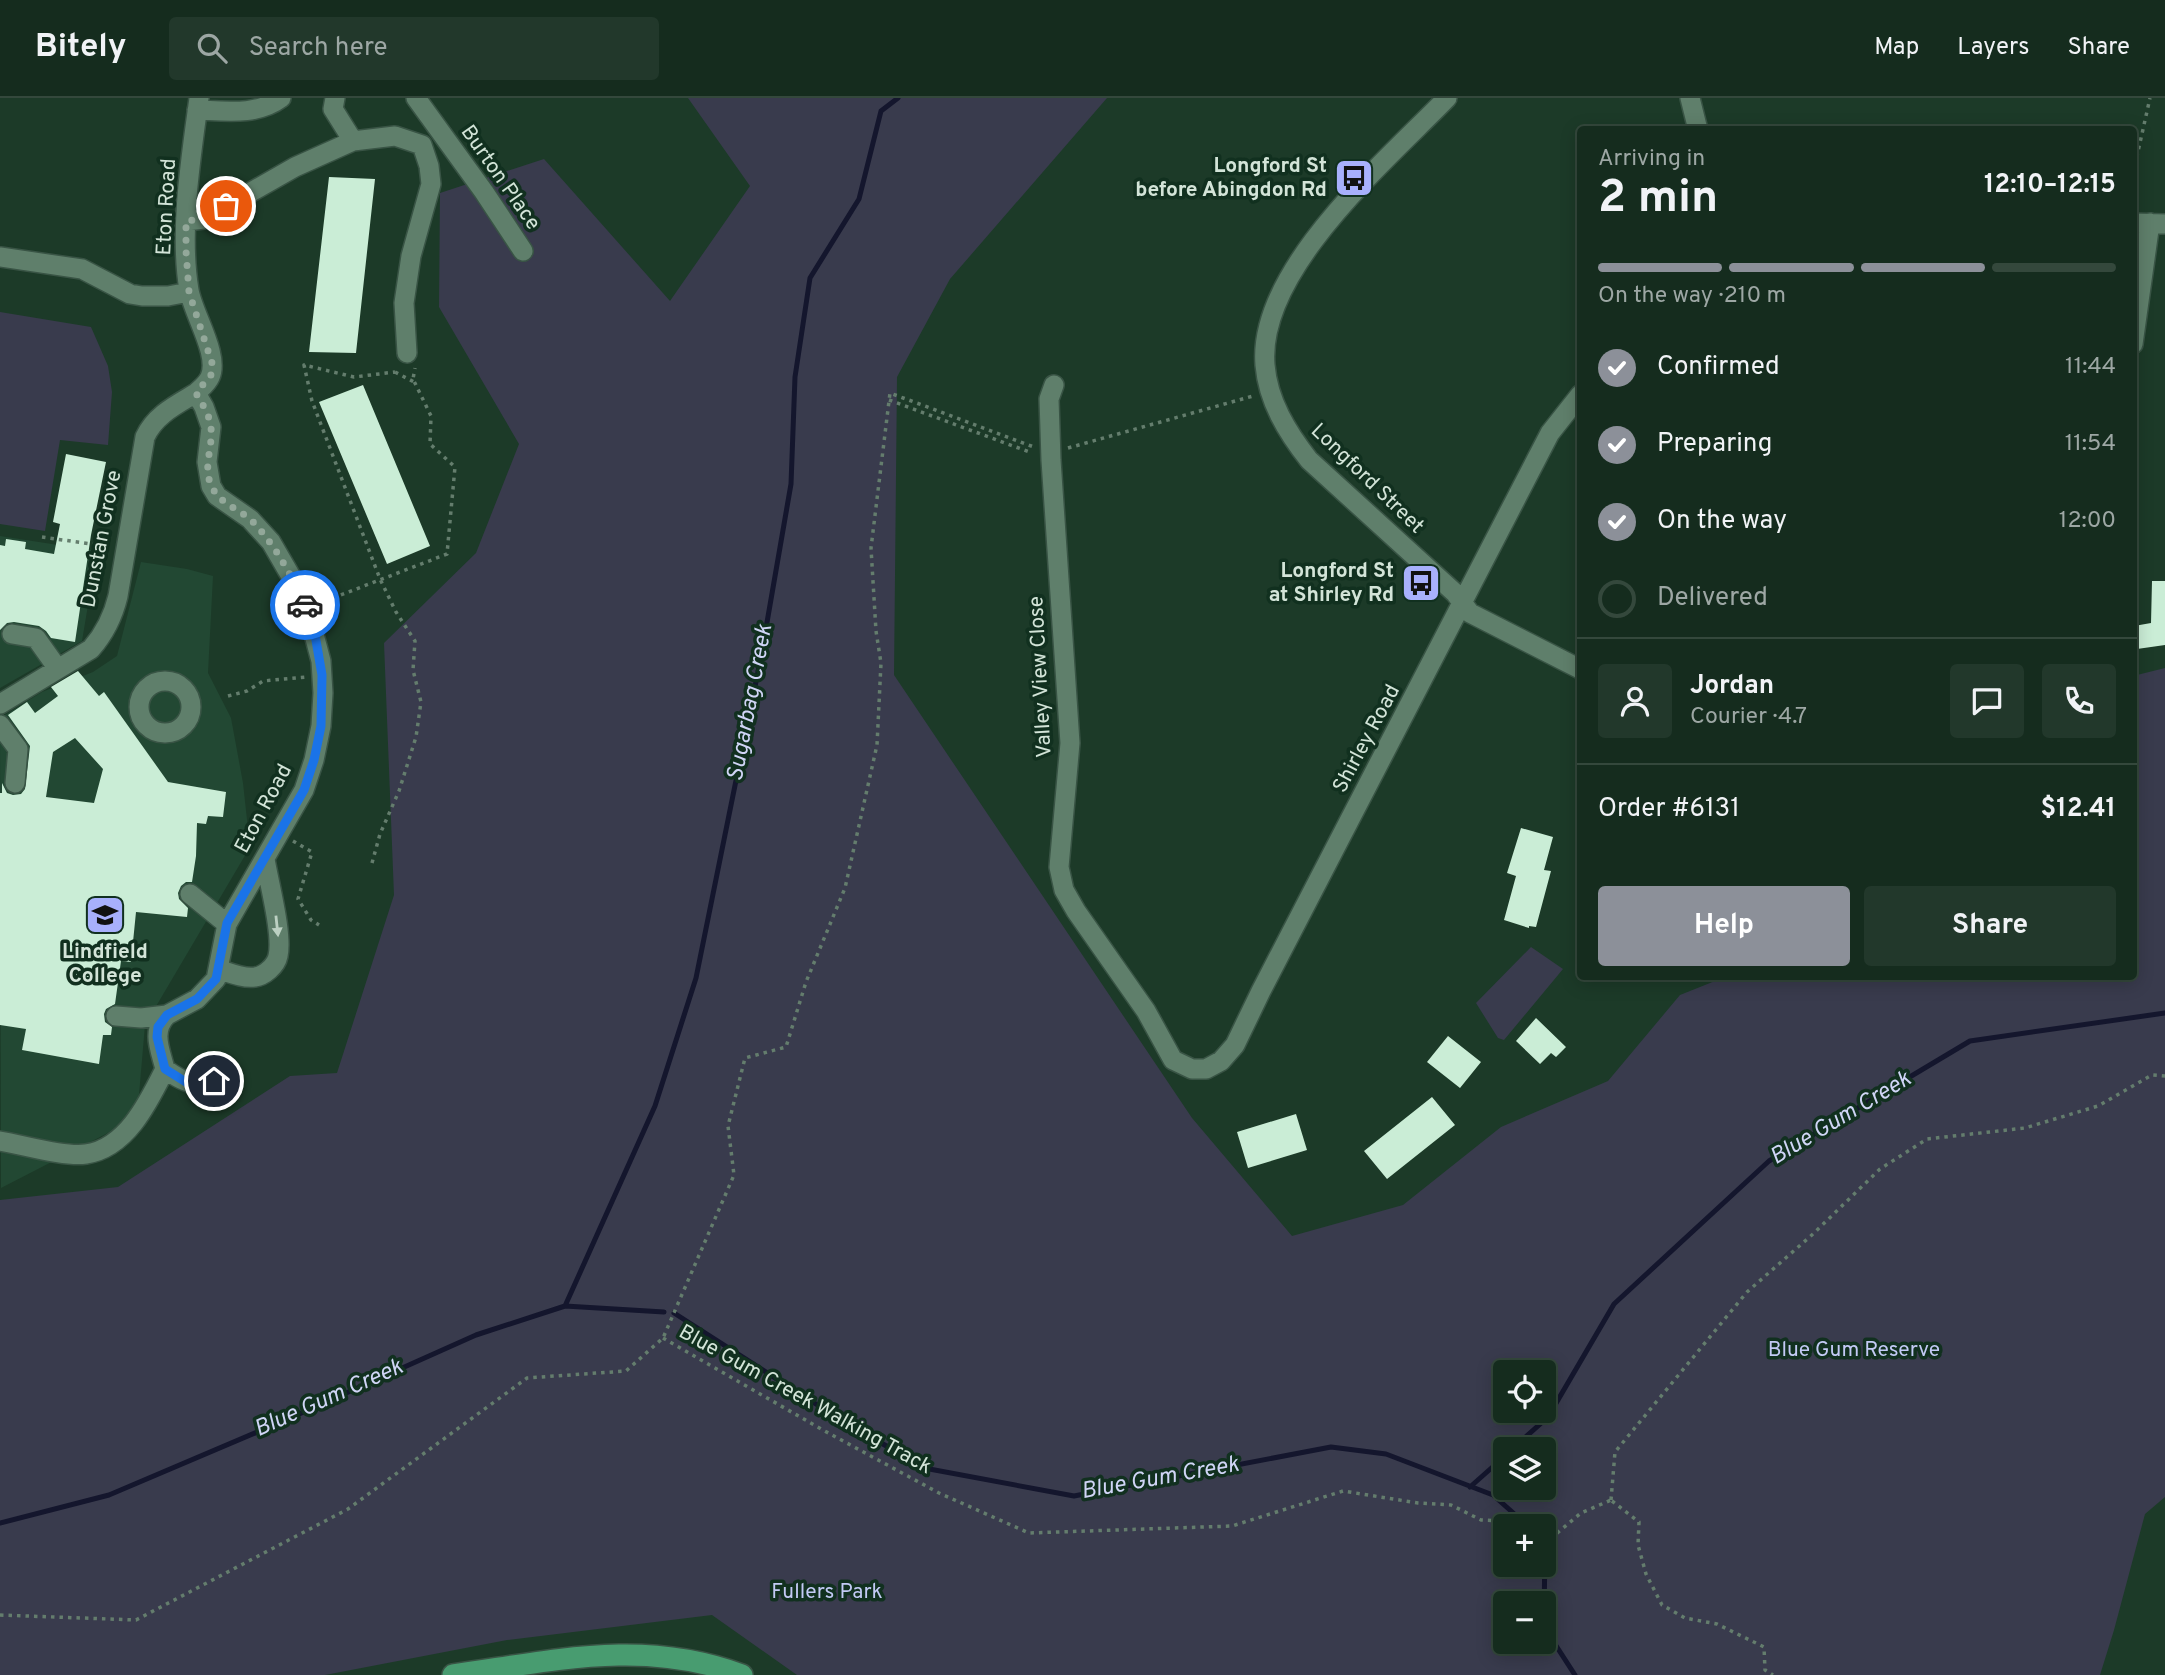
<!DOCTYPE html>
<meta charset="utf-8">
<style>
body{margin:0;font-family:Overpass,sans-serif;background:#22382b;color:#f1f3f6;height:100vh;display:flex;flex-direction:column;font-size:26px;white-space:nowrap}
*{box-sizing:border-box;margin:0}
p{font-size:23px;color:#9da7a4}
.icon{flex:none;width:38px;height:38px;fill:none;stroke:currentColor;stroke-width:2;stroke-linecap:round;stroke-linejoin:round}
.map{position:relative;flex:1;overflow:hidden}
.sheet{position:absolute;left:1577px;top:28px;width:560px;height:854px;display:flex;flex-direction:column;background:#152c1e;border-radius:7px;box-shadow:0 4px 18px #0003,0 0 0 2px #34483c}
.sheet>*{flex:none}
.controls{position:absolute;left:1493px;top:1262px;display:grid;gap:14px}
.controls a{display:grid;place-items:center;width:63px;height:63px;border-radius:7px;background:#152c1e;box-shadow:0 4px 18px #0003,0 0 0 2px #34483c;font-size:35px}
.pin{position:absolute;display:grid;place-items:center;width:60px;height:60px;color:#fff;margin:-30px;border:4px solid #fff;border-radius:50%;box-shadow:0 2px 7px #0007}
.courier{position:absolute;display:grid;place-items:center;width:70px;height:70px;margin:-35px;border:5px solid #1a73e8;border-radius:50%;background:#fff;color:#222;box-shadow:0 2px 9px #0007}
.summary em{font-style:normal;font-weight:700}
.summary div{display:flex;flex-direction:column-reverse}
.summary{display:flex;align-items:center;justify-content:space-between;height:119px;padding:0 21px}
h1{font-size:46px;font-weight:700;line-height:52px}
.bar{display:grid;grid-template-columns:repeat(4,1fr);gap:10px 7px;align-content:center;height:84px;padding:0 21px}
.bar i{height:9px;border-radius:5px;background:#34483c}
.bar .active{background:#8c9099}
.bar p{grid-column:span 4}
.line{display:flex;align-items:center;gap:18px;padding:0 21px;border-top:2px solid #34483c}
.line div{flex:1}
.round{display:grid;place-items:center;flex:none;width:74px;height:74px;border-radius:7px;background:#22382b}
ol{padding:0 21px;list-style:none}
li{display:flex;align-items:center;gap:21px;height:77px}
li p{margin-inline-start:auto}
li .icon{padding:7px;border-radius:50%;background:#8c9099;color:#fff;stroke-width:4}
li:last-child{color:#9da7a4}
li i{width:38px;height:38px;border:4px solid #34483c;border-radius:50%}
.primary-button{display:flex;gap:14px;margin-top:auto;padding:14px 21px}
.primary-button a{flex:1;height:80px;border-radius:7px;background:#8c9099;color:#fff;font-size:28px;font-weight:700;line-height:80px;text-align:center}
.primary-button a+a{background:#22382b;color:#f1f3f6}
header{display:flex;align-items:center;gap:42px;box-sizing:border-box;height:98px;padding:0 35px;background:#152c1e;border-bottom:2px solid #34483c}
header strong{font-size:33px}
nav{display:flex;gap:38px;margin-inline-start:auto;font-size:24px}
.search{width:490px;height:63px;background:#22382b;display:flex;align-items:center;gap:18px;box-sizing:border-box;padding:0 24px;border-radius:7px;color:#9da7a4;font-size:26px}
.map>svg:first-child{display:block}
.built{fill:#224833}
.green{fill:#393b4d;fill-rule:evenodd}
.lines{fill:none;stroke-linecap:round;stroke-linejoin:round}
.stream{stroke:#14162d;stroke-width:5}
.building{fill:#caedd6;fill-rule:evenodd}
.minor-casing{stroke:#395445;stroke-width:22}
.major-casing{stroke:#395445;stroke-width:24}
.path{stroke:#647d6d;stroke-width:3.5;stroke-dasharray:3.5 5;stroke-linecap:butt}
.minor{stroke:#5f7f6b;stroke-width:19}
.major{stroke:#489c70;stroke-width:21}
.oneway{fill:#bcd0c2}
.done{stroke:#93a89a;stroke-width:7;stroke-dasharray:0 12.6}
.route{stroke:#1a73e8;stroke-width:9}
.labels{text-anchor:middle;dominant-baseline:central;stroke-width:7;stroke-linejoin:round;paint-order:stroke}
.poi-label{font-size:21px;font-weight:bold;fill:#d3e4d8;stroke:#11301f;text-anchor:end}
.street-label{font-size:21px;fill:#d3e4d8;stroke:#11301f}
.park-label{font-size:21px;fill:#c3caf5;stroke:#11301f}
.water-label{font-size:23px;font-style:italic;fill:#d0d5f6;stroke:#11301f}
</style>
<header>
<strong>Bitely</strong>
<div class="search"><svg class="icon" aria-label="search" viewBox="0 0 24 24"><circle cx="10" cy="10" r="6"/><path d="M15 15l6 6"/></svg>Search here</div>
<nav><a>Map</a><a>Layers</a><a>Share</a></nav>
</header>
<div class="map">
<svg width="2165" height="1577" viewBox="0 0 2165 1577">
<rect width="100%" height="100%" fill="#1c3a28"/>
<!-- built -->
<path class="built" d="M0,438L97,453L82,543L0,590Z
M141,464L187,471L213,478L208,575L231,620L243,685L250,749L145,927L137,1020L1,1090L0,620L42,594L93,574L117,558Z"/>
<!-- green -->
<path class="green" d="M688,0H1107L950,181L897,279L894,577L1192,1020L1292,1138L1403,1107L1501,1029L1608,983L1680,897L1725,879L2133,878V578L2165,570V1399L2145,1416L2114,1532L2100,1577H797L712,1517L507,1542L325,1577H0V1102L118,1089L290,978L337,975L394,797L384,545L476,455L519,346L439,209L440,95L544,61L670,203L750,88ZM1505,1274H1544V1312H1505ZM1505,1351H1544V1390H1505ZM1505,1428H1544V1466H1505ZM1505,1505H1544V1544H1505Z
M0,214L91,229L108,268L112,294L108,347L60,342L45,433L0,426Z
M1531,849L1563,871L1504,942L1498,940L1476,905Z"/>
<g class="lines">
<!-- stream -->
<path class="stream" d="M565,1208L655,1008L696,880L761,559L791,386L795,279L810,180L859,101L881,13L898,0
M674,1215L830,1315L924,1370L1074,1398L1331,1349L1386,1356L1493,1397L1528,1428
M1512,1351L1548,1319L1614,1206L1769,1063L1970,943L2165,915
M1470,1389L1505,1358
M0,1425L109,1397L288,1321L476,1237L565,1208L664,1214
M1544,1444L1545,1446L1544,1523
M1544,1529L1575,1577"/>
</g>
<!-- building -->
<path class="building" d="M329,79L375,81L356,255L309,254Z
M363,287L430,448L387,466L319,304Z
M66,356L106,364L91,437L75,544L51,540L46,533L39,528L14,524L7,525L0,532V447L5,448L6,441L26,444L25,451L54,456L60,426L53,424Z
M2152,483H2165V547L2137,551L2134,528L2151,525Z
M78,573L99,598L104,594L168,684L226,694L223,719L208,718L206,726L197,725L196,758L192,784H186L181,788L178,795L179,801L188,810L187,819L136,814L131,864L121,863L115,906L106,911L104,916L105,924L112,929L111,937H103L99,966L22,952L26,931L0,927V695H2V685L7,695L13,697L21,696L25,691L30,648L8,617L27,604L35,615L58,598L51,589ZM75,640L103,671L94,705L46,699L53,654Z
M1521,730L1553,739L1544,772L1551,773L1536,829L1529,828V830L1504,822L1516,778L1507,775Z
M1536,920L1566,949L1556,959L1551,955L1540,966L1516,943Z
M1448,938L1481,964L1460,990L1427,964Z
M1432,999L1455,1027L1387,1081L1364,1053Z
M1296,1016L1307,1052L1248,1070L1237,1034Z"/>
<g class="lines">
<!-- minor casing -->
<g class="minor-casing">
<path id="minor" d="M335,0L333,11L353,43
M416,0L484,94L523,153
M1447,0C1386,63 1257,172 1265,267C1268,303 1287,334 1309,362L1455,495L1470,515L1580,571
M1690,0L1698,32
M197,12C225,13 257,18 281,0
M186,123L204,121L295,69L353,43L395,38L422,47L429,68L431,86L411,158L404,205L407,255
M2133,125L2165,126
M0,159L82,171L130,196L142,198H168L189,194
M2133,246L2150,125
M1054,287L1049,301L1051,362L1070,645L1059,769L1064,792L1076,813L1146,913L1173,962L1192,971H1206L1221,963L1235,947L1261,893L1550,335L1580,297
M12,536L36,540L58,571
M139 609a26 26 0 1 1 52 0a26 26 0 1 1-52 0Z
M0,606L91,551C105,535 113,519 118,498L145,339C155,317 176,307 196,295
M0,627L18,651L15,685
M190,796L227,826
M218,871C228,874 243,881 255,879C264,878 276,868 278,858C283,837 269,785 265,761
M167,917C151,933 160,951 165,971C188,988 201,991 226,976
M116,918L141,920L167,917L197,901L216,881L227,826L304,692L314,662L321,628L323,595L321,563L307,510L293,482L271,444L250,421L217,398L211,388L207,364L211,329L204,309L196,295C201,290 207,286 210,279C220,257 193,216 189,192C179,133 191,59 199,0
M0,1043C24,1047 64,1059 86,1056C127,1050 149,1003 165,971"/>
</g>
<!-- major casing -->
<g class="major-casing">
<path id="major" d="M453,1577C553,1563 643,1540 742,1577"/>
</g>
<!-- path -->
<path class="path" d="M2133,76L2150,0
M395,274L414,284
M889,302L1032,355
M1068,350L1253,298
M42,439L98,447
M325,503L447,456L455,369L430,346L431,318L413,281L415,270
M228,598L247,593L263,583L306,579
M293,743L312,754L298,801L311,822L319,827
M372,765L380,736L399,693L416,639L421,604L413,572L415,543L396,514L380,481L312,303L304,267L354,279L395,274
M663,1240L821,1331L939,1395L1029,1435L1232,1428L1343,1393L1418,1405L1451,1407L1481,1422L1505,1423L1512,1428
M1611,1402L1615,1354L1747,1194L1813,1136L1880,1071L1927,1041L2025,1030L2098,1008L2152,977L2165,978
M1612,1403L1639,1424L1638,1447L1646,1476L1662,1507L1685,1520L1717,1526L1764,1549L1765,1572L1773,1577
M1544,1446L1581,1415L1611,1402
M0,1517L136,1522L348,1411L527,1280L626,1273L663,1240L734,1077L728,1028L745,960L786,949L806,884L845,790L877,647L881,565L876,533L871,450L890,295L1034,349"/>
<!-- minor -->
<use href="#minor" class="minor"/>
<!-- major -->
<use href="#major" class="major"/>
</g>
<!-- one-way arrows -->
<defs><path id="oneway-solid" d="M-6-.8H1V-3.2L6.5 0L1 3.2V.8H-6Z" transform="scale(1.75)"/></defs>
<use class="oneway" href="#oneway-solid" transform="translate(277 828) rotate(84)"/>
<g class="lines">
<!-- done -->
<path class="done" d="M226,108L204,121L186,123V153L189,194L212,265L211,277L196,295C202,306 210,317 211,330C213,351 202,369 212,389C220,406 240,411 253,424C276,448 291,477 305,507"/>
<!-- route -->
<path class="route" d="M214,983L189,986L165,971L157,939L158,929L167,917L197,901L216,881L227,825L304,692L314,662L321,628L322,577L314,531L305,507"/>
</g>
<!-- icons -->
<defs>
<g id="bus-square" transform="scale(2.0125)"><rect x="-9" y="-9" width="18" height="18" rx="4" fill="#a8b0fc" stroke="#11301f"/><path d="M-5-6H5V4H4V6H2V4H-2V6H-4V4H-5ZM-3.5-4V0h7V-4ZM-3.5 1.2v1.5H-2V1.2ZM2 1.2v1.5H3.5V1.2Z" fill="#111"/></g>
<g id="school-square" transform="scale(2.0125)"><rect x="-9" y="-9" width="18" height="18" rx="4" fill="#a8b0fc" stroke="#11301f"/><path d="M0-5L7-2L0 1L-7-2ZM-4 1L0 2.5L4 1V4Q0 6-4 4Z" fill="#111"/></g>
</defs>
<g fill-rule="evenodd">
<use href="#bus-square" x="1354" y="80"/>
<use href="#bus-square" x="1421" y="485"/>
<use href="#school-square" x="105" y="817"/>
</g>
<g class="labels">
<!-- poi labels -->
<g class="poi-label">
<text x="1327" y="68">Longford St<tspan x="1327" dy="24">before Abingdon Rd</tspan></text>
<text x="1394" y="473">Longford St<tspan x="1394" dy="24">at Shirley Rd</tspan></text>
<text x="105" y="854" text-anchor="middle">Lindfield<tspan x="105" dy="24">College</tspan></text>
</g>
<!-- street labels -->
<g class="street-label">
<text transform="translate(500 80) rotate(55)">Burton Place</text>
<text transform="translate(167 109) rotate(-87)">Eton Road</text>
<text transform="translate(1367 381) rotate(44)">Longford Street</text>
<text transform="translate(102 441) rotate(-79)">Dunstan Grove</text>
<text transform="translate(1041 579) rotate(-93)">Valley View Close</text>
<text transform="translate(1367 641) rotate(-62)">Shirley Road</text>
<text transform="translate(264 711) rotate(-62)">Eton Road</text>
<text transform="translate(805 1302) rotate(29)">Blue Gum Creek Walking Track</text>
</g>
<!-- park labels -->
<g class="park-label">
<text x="1854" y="1252">Blue Gum Reserve</text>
<text x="827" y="1494">Fullers Park</text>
</g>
<!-- water labels -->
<g class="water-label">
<text transform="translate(751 605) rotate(-79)">Sugarbag Creek</text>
<text transform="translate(1841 1021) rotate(-31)">Blue Gum Creek</text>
<text transform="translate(329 1301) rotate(-24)">Blue Gum Creek</text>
<text transform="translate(1160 1381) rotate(-10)">Blue Gum Creek</text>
</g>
</g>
</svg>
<div class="controls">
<a><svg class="icon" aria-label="locate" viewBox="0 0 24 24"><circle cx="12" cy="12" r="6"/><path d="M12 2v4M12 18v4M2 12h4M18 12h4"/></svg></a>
<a><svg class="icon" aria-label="layers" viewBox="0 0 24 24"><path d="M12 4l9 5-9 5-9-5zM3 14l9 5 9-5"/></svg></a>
<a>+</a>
<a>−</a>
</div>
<div class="pin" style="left:226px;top:108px;background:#ea580c"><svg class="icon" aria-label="bag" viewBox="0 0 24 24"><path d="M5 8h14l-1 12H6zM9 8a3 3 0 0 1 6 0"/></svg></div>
<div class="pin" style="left:214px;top:983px;background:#1f2937"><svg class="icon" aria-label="home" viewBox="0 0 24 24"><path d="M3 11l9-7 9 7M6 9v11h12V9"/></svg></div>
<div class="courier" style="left:305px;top:507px"><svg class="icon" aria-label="car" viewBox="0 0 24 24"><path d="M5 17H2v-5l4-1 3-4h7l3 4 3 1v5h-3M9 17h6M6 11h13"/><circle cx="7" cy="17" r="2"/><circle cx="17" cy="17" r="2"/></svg></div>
<section class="sheet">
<div class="summary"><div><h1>2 min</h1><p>Arriving in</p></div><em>12:10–12:15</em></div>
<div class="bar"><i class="active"></i><i class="active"></i><i class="active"></i><i></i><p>On the way · 210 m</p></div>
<ol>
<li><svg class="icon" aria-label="check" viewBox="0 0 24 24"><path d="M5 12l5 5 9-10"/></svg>Confirmed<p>11:44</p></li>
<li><svg class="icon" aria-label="check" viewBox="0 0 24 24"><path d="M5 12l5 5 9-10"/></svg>Preparing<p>11:54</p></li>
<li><svg class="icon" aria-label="check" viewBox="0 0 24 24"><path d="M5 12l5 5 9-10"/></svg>On the way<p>12:00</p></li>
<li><i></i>Delivered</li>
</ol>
<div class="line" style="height:126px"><a class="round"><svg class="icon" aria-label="person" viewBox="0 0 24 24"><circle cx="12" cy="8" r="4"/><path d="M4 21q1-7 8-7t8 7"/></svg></a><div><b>Jordan</b><p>Courier · 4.7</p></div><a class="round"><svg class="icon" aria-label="chat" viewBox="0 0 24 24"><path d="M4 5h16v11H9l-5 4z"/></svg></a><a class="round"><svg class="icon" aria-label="phone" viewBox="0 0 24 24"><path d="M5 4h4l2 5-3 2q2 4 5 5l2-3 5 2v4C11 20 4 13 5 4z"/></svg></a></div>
<div class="line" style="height:91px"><div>Order #6131</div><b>$12.41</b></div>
<div class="primary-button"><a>Help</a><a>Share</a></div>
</section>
</div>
